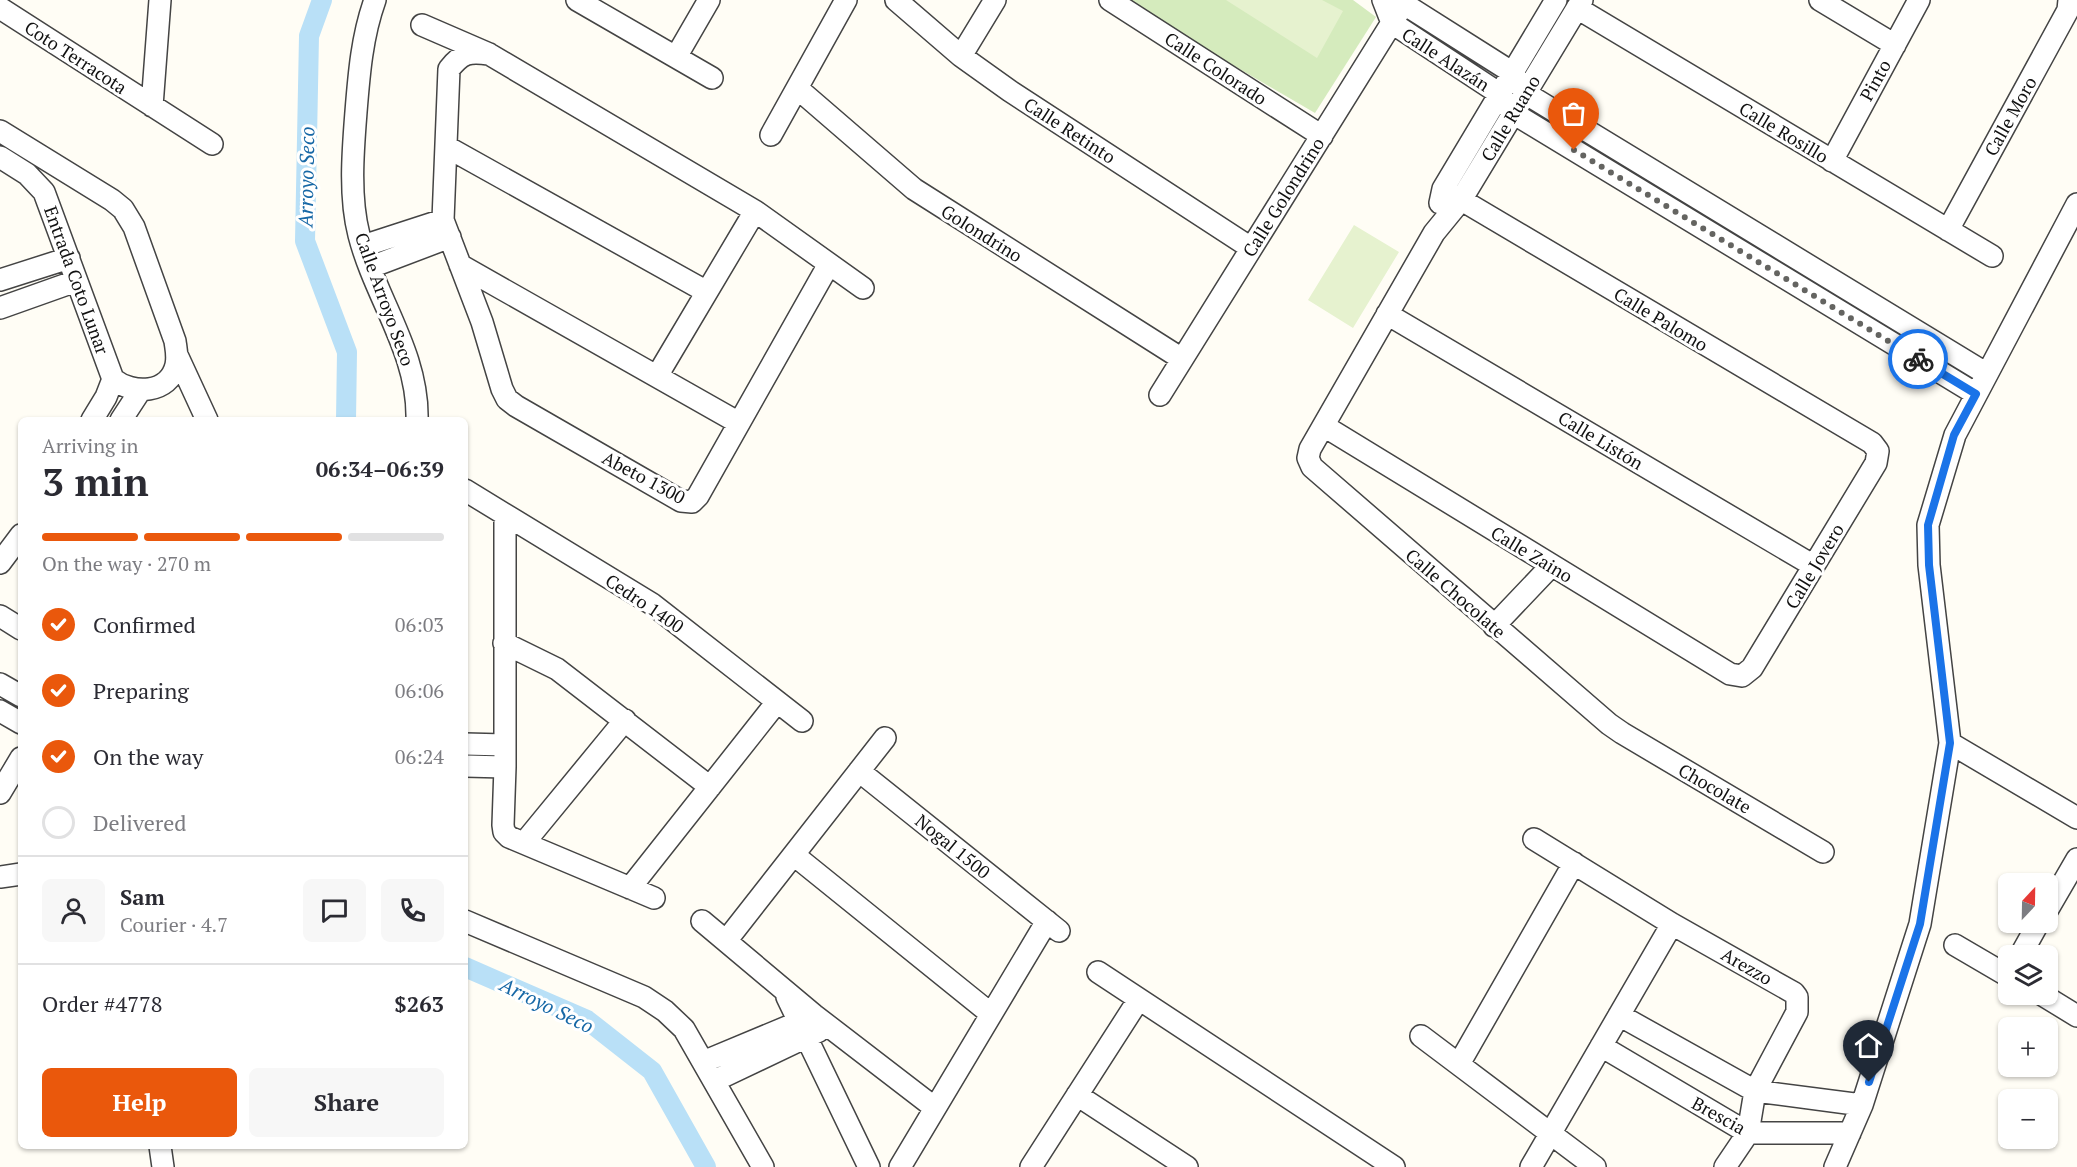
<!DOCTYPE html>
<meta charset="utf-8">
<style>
body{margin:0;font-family:"PT Serif",serif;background:#f7f7f7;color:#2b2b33;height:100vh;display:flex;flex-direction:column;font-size:22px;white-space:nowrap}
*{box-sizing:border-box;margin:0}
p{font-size:20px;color:#7c7c81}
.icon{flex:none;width:33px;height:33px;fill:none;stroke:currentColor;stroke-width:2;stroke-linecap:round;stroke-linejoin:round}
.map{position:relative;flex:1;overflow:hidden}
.sheet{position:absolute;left:18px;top:417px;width:450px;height:732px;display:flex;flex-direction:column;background:#fff;border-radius:9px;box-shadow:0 2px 4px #0004}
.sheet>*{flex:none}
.needle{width:39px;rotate:22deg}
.controls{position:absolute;left:1998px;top:873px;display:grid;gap:12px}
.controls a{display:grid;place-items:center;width:60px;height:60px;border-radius:9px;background:#fff;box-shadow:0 2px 4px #0004;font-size:30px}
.pin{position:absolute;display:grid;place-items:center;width:51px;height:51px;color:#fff;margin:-62px -26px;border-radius:50% 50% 50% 0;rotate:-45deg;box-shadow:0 0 6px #0007}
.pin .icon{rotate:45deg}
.courier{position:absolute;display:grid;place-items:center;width:60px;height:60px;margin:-30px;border:4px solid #1a73e8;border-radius:50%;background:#fff;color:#222;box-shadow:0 2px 8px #0007}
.headline em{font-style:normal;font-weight:800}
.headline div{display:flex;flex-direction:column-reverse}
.headline{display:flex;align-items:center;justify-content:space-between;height:102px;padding:0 24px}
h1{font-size:39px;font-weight:800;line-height:45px}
.bar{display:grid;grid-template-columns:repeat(4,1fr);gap:9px 6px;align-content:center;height:72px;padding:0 24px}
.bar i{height:8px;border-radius:4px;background:#e1e1e2}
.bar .active{background:#ea580c}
.bar p{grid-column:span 4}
.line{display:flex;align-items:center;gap:15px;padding:0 24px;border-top:2px solid #e1e1e2}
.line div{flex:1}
.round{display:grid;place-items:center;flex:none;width:63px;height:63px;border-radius:9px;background:#f7f7f7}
ol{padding:0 24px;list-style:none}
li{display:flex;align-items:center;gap:18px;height:66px}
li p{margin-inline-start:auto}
li .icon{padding:6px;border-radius:50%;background:#ea580c;color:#fff;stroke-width:4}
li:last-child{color:#7c7c81}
li i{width:33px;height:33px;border:3px solid #e1e1e2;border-radius:50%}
.button{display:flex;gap:12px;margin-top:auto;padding:12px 24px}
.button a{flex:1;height:69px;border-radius:9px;background:#ea580c;color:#fff;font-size:24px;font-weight:800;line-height:69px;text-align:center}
.button a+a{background:#f7f7f7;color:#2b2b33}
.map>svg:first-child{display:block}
.green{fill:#d5ebbd}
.pitch{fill:#e6f2cf}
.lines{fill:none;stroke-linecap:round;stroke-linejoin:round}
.canal{stroke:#b9e0f7;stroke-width:20}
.minor-casing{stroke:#444;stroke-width:24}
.minor{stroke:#fff;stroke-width:21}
.done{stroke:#646461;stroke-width:6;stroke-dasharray:0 10.8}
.route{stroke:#1a73e8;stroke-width:8}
.labels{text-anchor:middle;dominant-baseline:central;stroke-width:6;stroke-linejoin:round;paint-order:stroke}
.street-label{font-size:18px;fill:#111;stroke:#fff}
.water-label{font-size:20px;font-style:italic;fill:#1768a6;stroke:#fff}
</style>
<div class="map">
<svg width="2077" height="1167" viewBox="0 0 2077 1167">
<rect width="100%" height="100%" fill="#fffdf5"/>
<!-- green -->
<path class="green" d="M1126,0H1353L1376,17L1315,113L1125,2Z"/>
<!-- pitch -->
<path class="pitch" d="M1226,0H1322L1343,11L1317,58Z
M1354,225L1399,252L1353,328L1308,300Z"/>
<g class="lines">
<!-- canal -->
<path class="canal" d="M322,0L309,36L305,241L347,352L346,420
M465,967L587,1020L652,1071L706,1167"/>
<!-- minor casing -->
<g class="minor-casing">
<path id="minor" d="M375,0C362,36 359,74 356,112C353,150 349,197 359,235C375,298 419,353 417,420
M577,0L712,78
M896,0L961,56L1010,91L1251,248
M1110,0L1322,136
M1383,0L1392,23L1500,94L1513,113L1976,394
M1392,0L1404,4L1513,73L1525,93L1987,374
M1582,0L1461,200L1434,233L1310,449L1308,458L1312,467L1609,724L1622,733L1823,852
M1820,0L1895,45
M0,8L212,144
M1577,8L1992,256
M422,25L489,54L755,211L863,288
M489,54C468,51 462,53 449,69L443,220L482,322L502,389L507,399L516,406L681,501L692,502L698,496L829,264
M961,56L995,0
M676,57L709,0
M797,88L914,189L1182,359
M152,106L160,0
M0,131L112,200L123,209L134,227L175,341C176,349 178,356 176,365C169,394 133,395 113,379
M771,135L846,0
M447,147L707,292
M0,157L27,174L44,192L113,379L106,397L92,420
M1832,161L1919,0
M1440,203L1443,189L1556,0
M1948,230L2068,10L2069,0
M363,246L443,220
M460,265L739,423
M371,267L450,237
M0,280L69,258
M0,308L76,281
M1387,314L1814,566
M177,355L207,420
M657,376L755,211
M1160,395L1398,13
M121,420L140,391
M1324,426L1730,674L1742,676L1752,668L1876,463L1878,451L1872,443L1443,189
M465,490L652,604L802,721
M505,515V767L503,825L504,832L509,837L654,898
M0,563L21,535
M0,616L21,629
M1494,626L1551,566
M504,643L557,669L710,787
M0,684L21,696
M0,711L21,723
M1950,743L2077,818
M465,744L505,745
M465,766L505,767
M859,771L1059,931
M0,793L21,758
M1534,839L1672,924L1794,993L1797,997V1012L1755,1091L1748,1133L1725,1167
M524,843L625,720
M794,855L991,1014
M0,877L21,874
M630,888L777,702
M2048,909L2077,859
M465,921L644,997L665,1011L684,1029L763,1167
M702,921L814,1015L935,1108
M726,941L885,738
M1955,945L2008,976
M2020,956L2039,922
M1098,972L1394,1167
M2041,994L2077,1016
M787,997L869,1167
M1619,1015L1755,1091L1862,1105
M1421,1036L1595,1167
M1601,1046L1748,1133H1850
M703,1062L811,1017
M1459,1064L1574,863
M714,1081L819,1031
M1077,1095L1187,1167
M160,1146L163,1167
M900,1167L1047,921
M1031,1167L1139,999
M1531,1167L1672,924
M1835,1167L1862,1105L1920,924L1950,743L1929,565L1928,525L1955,435L2077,204"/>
</g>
<!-- minor -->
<use href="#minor" class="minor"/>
</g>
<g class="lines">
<!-- done -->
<path class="done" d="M1574,150L1918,359"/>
<!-- route -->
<path class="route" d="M1869,1082L1920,924L1950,743L1929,565L1928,525L1954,435L1976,394L1918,359"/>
</g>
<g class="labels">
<!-- street labels -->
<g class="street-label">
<text transform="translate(76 57) rotate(33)">Coto Terracota</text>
<text transform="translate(1446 59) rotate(33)">Calle Alazán</text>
<text transform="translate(1216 68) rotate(33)">Calle Colorado</text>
<text transform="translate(1875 80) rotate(-61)">Pinto</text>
<text transform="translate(2010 116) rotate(-61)">Calle Moro</text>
<text transform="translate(1510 118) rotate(-59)">Calle Ruano</text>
<text transform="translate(1070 130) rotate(33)">Calle Retinto</text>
<text transform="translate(1784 132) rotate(31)">Calle Rosillo</text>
<text transform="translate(1283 197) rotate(-58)">Calle Golondrino</text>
<text transform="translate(982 233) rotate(32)">Golondrino</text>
<text transform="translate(77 280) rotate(70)">Entrada Coto Lunar</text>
<text transform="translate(385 299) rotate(70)">Calle Arroyo Seco</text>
<text transform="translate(1661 319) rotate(31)">Calle Palomo</text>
<text transform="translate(1601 440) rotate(31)">Calle Listón</text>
<text transform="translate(644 477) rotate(28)">Abeto 1300</text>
<text transform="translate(1532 554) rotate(31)">Calle Zaino</text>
<text transform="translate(1814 566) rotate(-59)">Calle Jovero</text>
<text transform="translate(1456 593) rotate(41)">Calle Chocolate</text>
<text transform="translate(645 603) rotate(34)">Cedro 1400</text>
<text transform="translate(1715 788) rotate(30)">Chocolate</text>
<text transform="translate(953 846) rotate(39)">Nogal 1500</text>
<text transform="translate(1747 966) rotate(30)">Arezzo</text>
<text transform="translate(1719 1115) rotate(29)">Brescia</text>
</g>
<!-- water labels -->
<g class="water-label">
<text transform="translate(306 177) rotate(-89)">Arroyo Seco</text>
<text transform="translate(547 1005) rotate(26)">Arroyo Seco</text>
</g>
</g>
</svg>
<div class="controls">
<a><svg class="needle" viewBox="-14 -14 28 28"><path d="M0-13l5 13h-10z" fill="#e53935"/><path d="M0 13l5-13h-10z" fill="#7c7c81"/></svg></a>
<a><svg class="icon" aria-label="layers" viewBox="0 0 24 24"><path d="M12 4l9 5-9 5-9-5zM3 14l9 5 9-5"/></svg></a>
<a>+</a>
<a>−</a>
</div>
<div class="pin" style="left:1574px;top:150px;background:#ea580c"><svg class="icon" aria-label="bag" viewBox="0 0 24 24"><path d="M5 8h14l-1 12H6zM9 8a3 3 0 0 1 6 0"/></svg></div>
<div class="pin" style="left:1869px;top:1082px;background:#1f2937"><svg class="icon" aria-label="home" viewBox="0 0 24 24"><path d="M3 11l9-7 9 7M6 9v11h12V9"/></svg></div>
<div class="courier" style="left:1918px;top:359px"><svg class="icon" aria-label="bike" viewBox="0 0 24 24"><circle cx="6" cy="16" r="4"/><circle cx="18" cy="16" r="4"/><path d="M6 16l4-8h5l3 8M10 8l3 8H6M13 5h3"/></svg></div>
<section class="sheet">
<div class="headline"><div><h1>3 min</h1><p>Arriving in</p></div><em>06:34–06:39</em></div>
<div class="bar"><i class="active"></i><i class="active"></i><i class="active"></i><i></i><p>On the way · 270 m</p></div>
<ol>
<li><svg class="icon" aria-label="check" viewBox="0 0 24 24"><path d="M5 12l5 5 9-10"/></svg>Confirmed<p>06:03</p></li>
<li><svg class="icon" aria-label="check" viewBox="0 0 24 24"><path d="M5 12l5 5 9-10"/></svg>Preparing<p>06:06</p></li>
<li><svg class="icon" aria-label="check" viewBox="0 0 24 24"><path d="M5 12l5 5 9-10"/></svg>On the way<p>06:24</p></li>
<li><i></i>Delivered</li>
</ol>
<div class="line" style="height:108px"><a class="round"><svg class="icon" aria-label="person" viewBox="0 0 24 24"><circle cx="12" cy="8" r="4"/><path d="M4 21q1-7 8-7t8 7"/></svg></a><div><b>Sam</b><p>Courier · 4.7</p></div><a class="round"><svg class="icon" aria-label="chat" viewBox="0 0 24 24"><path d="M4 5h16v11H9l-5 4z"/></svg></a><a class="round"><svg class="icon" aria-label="phone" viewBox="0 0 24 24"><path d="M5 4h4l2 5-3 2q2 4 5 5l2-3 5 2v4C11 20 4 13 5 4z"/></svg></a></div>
<div class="line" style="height:78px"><div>Order #4778</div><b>$263</b></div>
<div class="button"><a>Help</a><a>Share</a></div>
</section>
</div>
